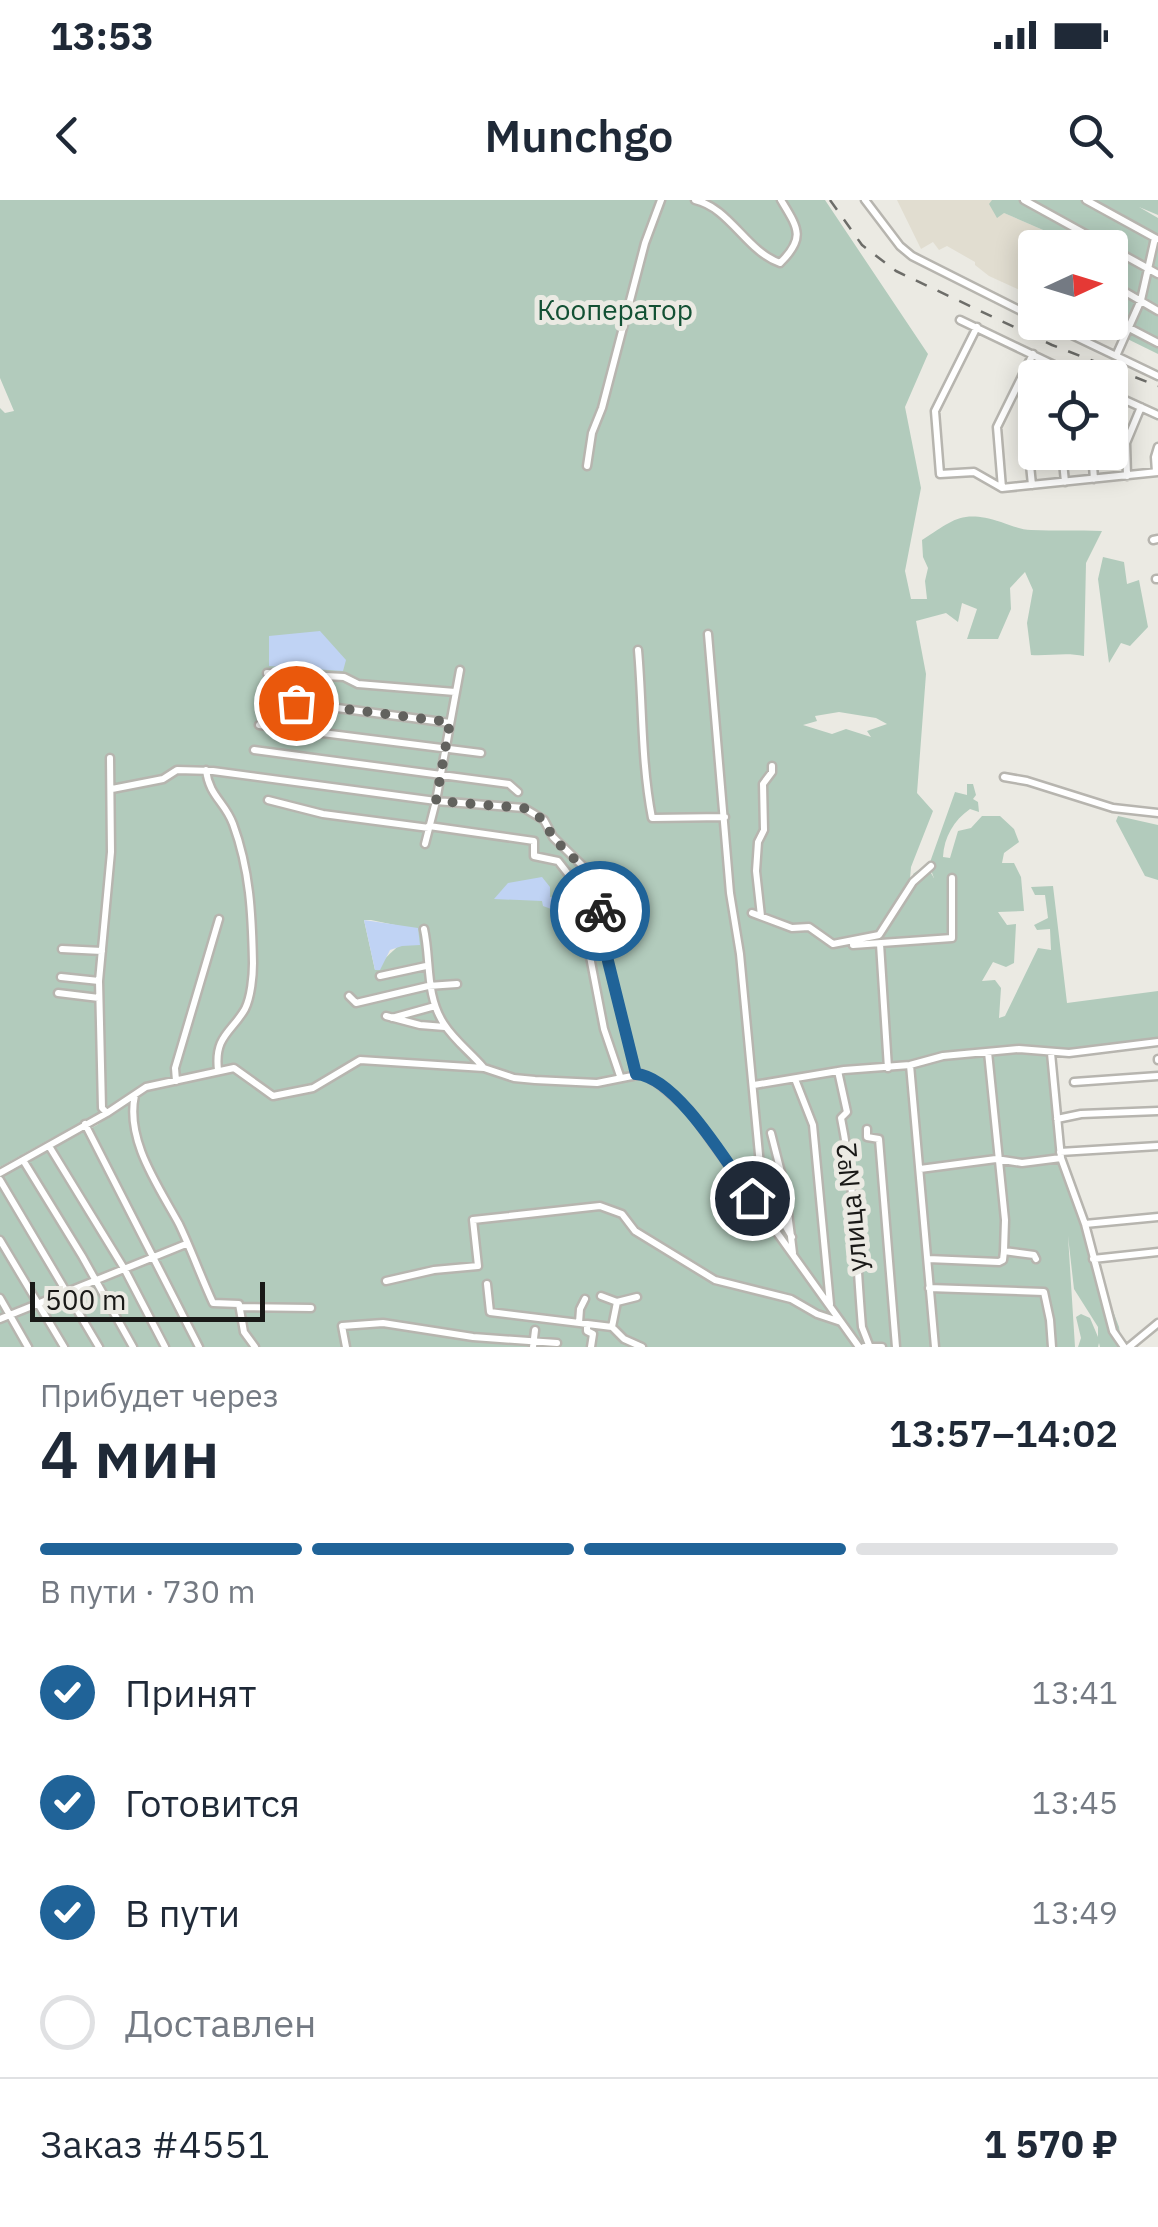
<!DOCTYPE html>
<html lang="ru">
<meta charset="utf-8">
<style>
body{margin:0;font-family:"IBM Plex Sans",sans-serif;background:#f6f6f7;color:#1f2937;height:100vh;display:flex;flex-direction:column;font-size:38px;white-space:nowrap}
*{box-sizing:border-box;margin:0}
p{font-size:32px;color:#747a83}
.icon{flex:none;width:55px;height:55px;fill:none;stroke:currentColor;stroke-width:2;stroke-linecap:round;stroke-linejoin:round}
.map{position:relative;height:1147px;overflow:hidden}
.drawer{display:flex;flex-direction:column;background:#fff;flex:1}
.drawer>*{flex:none}
.needle{width:65px;rotate:86deg}
.controls{position:absolute;left:1018px;top:30px;display:grid;gap:20px}
.controls a{display:grid;place-items:center;width:110px;height:110px;border-radius:10px;background:#fff;box-shadow:0 5px 25px #0003;font-size:50px}
.scale{position:absolute;left:30px;bottom:25px;width:235px;box-sizing:border-box;padding-left:10px;border:5px solid #191917;border-top:0;font-size:28px;line-height:35px;white-space:nowrap;color:#191917;-webkit-text-stroke:8px #ebeae3;paint-order:stroke}
.pin{position:absolute;display:grid;place-items:center;width:85px;height:85px;color:#fff;margin:-42px;border:5px solid #fff;border-radius:50%;box-shadow:0 2px 10px #0007}
.courier{position:absolute;display:grid;place-items:center;width:100px;height:100px;margin:-50px;border:8px solid #206398;border-radius:50%;background:#fff;color:#222;box-shadow:0 2px 12px #0007}
.headline em{font-style:normal;font-weight:600}
.headline div{display:flex;flex-direction:column-reverse}
.headline{display:flex;align-items:center;justify-content:space-between;height:170px;padding:0 40px}
h1{font-size:65px;font-weight:600;line-height:75px}
.bar{display:grid;grid-template-columns:repeat(4,1fr);gap:15px 10px;align-content:center;height:120px;padding:0 40px}
.bar i{height:12px;border-radius:8px;background:#e0e1e3}
.bar .selected{background:#206398}
.bar p{grid-column:span 4}
.line{display:flex;align-items:center;gap:25px;padding:0 40px;border-top:2px solid #e0e1e3}
.line div{flex:1}
ol{padding:0 40px;list-style:none}
li{display:flex;align-items:center;gap:30px;height:110px}
li p{margin-inline-start:auto}
li .icon{padding:10px;border-radius:50%;background:#206398;color:#fff;stroke-width:4}
li:last-child{color:#747a83}
li i{width:55px;height:55px;border:5px solid #e0e1e3;border-radius:50%}
.status{display:flex;justify-content:space-between;align-items:center;height:70px;padding:0 50px;background:#fff;direction:ltr}
.status svg{height:28px;fill:currentColor}
header{display:flex;justify-content:space-between;align-items:center;height:130px;padding:0 40px;background:#fff;font-size:45px;font-weight:600}
.map>svg:first-child{display:block}
.built{fill:#e1ddd0}
.green{fill:#b2cbbc;fill-rule:evenodd}
.water{fill:#c0d3f4}
.lines{fill:none;stroke-linecap:round;stroke-linejoin:round}
.minor-casing{stroke:#b7b5af;stroke-width:11}
.minor{stroke:#fff;stroke-width:6}
.rail{stroke:#6d6d69;stroke-width:2.5;stroke-dasharray:12 12;stroke-linecap:butt}
.done{stroke:#62625e;stroke-width:10;stroke-dasharray:0 18}
.route{stroke:#206398;stroke-width:12}
.labels{text-anchor:middle;dominant-baseline:central;stroke-width:10;stroke-linejoin:round;paint-order:stroke}
.park-label{font-size:28px;fill:#135134;stroke:#ebeae3}
.street-label{font-size:28px;fill:#191917;stroke:#ebeae3}
</style>
<div class="status"><b>13:53</b><svg viewBox="0 0 49 12"><path d="M0 12V9h3v3zM5 12V6h3v6zM10 12V3h3v9zM15 12V0h3v12zM26 1h20v11H26zM47 4h2v5h-2z"/></svg></div>
<header><svg class="icon" aria-label="back" viewBox="0 0 24 24"><path d="M15 5l-7 7 7 7"/></svg>Munchgo<svg class="icon" aria-label="search" viewBox="0 0 24 24"><circle cx="10" cy="10" r="6"/><path d="M15 15l6 6"/></svg></header>
<div class="map">
<svg width="1158" height="1147" viewBox="0 0 1158 1147">
<rect width="100%" height="100%" fill="#ebeae3"/>
<!-- built -->
<path class="built" d="M897,0H992L1004,13L1050,33L1045,47L1035,48V97L989,76L975,65V62L947,46L939,50L933,42L921,49Z"/>
<!-- green -->
<path class="green" d="M0,0H825L928,154L905,207L921,288L905,371L911,399H927L925,381L928,368L923,357L922,340C953,321 960,309 1001,322C1010,325 1021,330 1031,330C1055,331 1078,330 1102,331L1086,363L1084,456C1066,452 1050,456 1031,455L1027,423L1033,390L1025,372L1010,388L1011,409L998,439H967L977,409L962,403L958,422L946,413L916,421L926,474L917,593L933,611L911,667L909,690L917,685L913,674L926,665L934,678L929,665L955,592L967,595V584H973L976,595L973,599L978,602L979,612L970,609C954,620 944,637 943,657L950,658L958,631L971,628L982,616H1000L1014,629L1019,642L1004,653L1002,663H1014L1021,677L1024,711L998,712L1007,725L1016,724L1014,763L1006,767L993,762L982,781L995,780L1001,788L999,818L1005,816L1038,748L1051,750L1050,729L1037,730L1034,725L1048,718L1045,695H1035L1031,687L1053,686L1067,803L1158,791V841L1055,855L1063,978L1088,1028L1094,1060L1119,1127L1122,1147H1100L1099,1143L1098,1147H1078L1081,1138L1076,1117L1081,1114L1090,1118L1098,1137V1127L1074,1089L1068,1036L1075,1147H863L692,909L637,869C591,888 535,878 487,871L565,883L642,877L686,912L854,1147H0V976L97,925L127,904L52,938L0,967V208L5,213L14,211L0,178ZM839,512L876,518L887,524L867,531L871,537L846,529L832,534L803,525L817,521L815,516ZM364,720H371L414,729C402,745 388,753 375,770Z
M992,0H1158V15L1139,7L1158,18V154L1095,123L1110,122V48L1045,47L1050,33L1004,13L997,18L989,4Z
M1103,357L1124,362L1127,384L1139,380L1148,427L1130,446L1121,443L1109,463L1098,379Z
M1118,616L1158,625V680L1145,676L1116,621Z"/>
<!-- water -->
<path class="water" d="M320,431L346,460L343,471L269,466V436Z
M542,677L550,687V697L557,698L560,702L554,710L543,706L542,701L494,699L508,683Z
M364,720L418,728L420,745L402,746L390,750L380,770H375Z"/>
<g class="lines">
<!-- minor casing -->
<g class="minor-casing">
<path id="minor" d="M695,0C730,8 746,51 780,63C806,38 798,28 781,0
M865,0L900,46L912,56L1035,118
M1024,0L1158,74
M1086,0L1157,39
M1110,83L1158,111
M1110,118L1158,143
M960,120L1056,166L1054,178
M1045,122L1158,176
M977,127L935,211L940,274L974,272L1002,288L1158,272
M1116,156L1141,100L1155,38
M1110,201L1114,195L1158,215
M1062,252L1065,282
M1092,252L1094,279
M587,266L592,233L602,208L645,43L661,0
M1156,272L1155,257L1158,247
M1127,276L1126,243L1141,207
M1032,285L1027,235L1035,216
M1002,288L997,227L1033,154
M1153,340L1158,339
M1156,379H1158
M708,434L730,693L740,754L760,965L771,1002L792,1037
M638,450C643,506 641,561 652,618L725,617
M460,470L436,601L524,608L544,620L553,637L594,677L608,761L636,874
M267,473L344,477L358,484L455,492
M262,498L450,523
M259,525L481,553
M254,550L509,584L518,592
M206,570C209,596 225,602 233,624C250,670 252,714 253,763C253,776 251,797 245,809C232,832 214,836 218,870
M1004,577L1027,581L1113,608L1158,613
M112,589L163,579L177,570L213,571L436,601L425,644
M268,600L323,614L429,628
M429,626L534,641V656L558,661L576,684L604,829L620,876
M752,713L792,728L809,727L833,744L879,735L913,682L931,666
M761,716L756,671L758,642L764,630L763,584L772,572V566
M424,729C431,760 425,795 444,824C454,840 471,853 483,867
M880,744L888,868
M853,745L952,738V678
M62,749L102,751
M380,776L426,766
M61,777L99,781
M58,793L99,798
M349,796L356,803L428,786L457,784
M386,816L420,825L445,827
M392,818L435,806
M988,852L1005,1020L1004,1051
M1051,853L1061,958L1085,1024L1113,1131L1124,1147
M1158,859V860
M910,865L935,1147
M838,871L847,912L841,918C855,987 856,1057 862,1127L869,1145
M795,879L813,925L830,1104
M176,881L175,868L219,719
M1074,882L1158,876
M754,885L844,870L910,865L943,856L1019,849L1069,853L1158,842
M135,895C125,940 159,987 179,1024C191,1049 201,1077 213,1103L239,1104L244,1132L255,1147
M107,913L102,908L99,781L111,652L110,558
M1057,919L1081,914L1158,911
M85,924L199,1147
M867,929V937L879,939L896,1147
M771,933L785,988L793,1053
M49,946L125,1070L165,1147
M1060,952L1158,946
M23,960L82,1056L133,1147
M920,969L996,959L1022,963L1061,958
M0,973L107,913L146,887L234,868L273,896L313,888L360,860L484,868L514,878L535,880L597,883L642,874L659,884L689,910L859,1147
M0,980L99,1147
M1085,1024L1158,1017
M0,1040L64,1147
M928,1059L999,1062L1003,1060L1004,1051L1034,1055L1036,1059
M1093,1059L1158,1052
M386,1081L434,1070L478,1066L473,1020L600,1006L622,1014L635,1031L715,1080L791,1099L817,1114L841,1122
M487,1084L490,1112L612,1127L624,1139L642,1147
M929,1088L1044,1092L1050,1120L1052,1147
M601,1096L617,1102
M0,1098L28,1147
M240,1107L311,1108
M0,1119L186,1044
M579,1123L580,1109L585,1099
M587,1124V1131L593,1134L591,1147
M612,1127L617,1102L637,1097
M346,1147L342,1126L383,1123L473,1137L557,1143
M533,1147L535,1130
M864,1147H882
M1129,1147L1158,1123"/>
</g>
<!-- minor -->
<use href="#minor" class="minor"/>
<!-- rail -->
<path class="rail" d="M830,0L862,45L896,71L1052,145L1158,186"/>
</g>
<g class="lines">
<!-- done -->
<path class="done" d="M296,503L450,522L436,601L524,608L544,620L553,638L594,678L600,711"/>
<!-- route -->
<path class="route" d="M600,711L608,761L636,874C677,877 728,965 752,998"/>
</g>
<g class="labels">
<!-- park labels -->
<g class="park-label">
<text x="615" y="109">Кооператор</text>
</g>
<!-- street labels -->
<g class="street-label">
<text transform="translate(851 1007) rotate(-95)">улица №2</text>
</g>
</g>
</svg>
<div class="controls">
<a><svg class="needle" viewBox="-14 -14 28 28"><path d="M0-13l5 13h-10z" fill="#e53935"/><path d="M0 13l5-13h-10z" fill="#747a83"/></svg></a>
<a><svg class="icon" aria-label="locate" viewBox="0 0 24 24"><circle cx="12" cy="12" r="6"/><path d="M12 2v4M12 18v4M2 12h4M18 12h4"/></svg></a>
</div>
<div class="scale">500 m</div>
<div class="pin" style="left:296px;top:503px;background:#ea580c"><svg class="icon" aria-label="bag" viewBox="0 0 24 24"><path d="M5 8h14l-1 12H6zM9 8a3 3 0 0 1 6 0"/></svg></div>
<div class="pin" style="left:752px;top:998px;background:#1f2937"><svg class="icon" aria-label="home" viewBox="0 0 24 24"><path d="M3 11l9-7 9 7M6 9v11h12V9"/></svg></div>
<div class="courier" style="left:600px;top:711px"><svg class="icon" aria-label="bike" viewBox="0 0 24 24"><circle cx="6" cy="16" r="4"/><circle cx="18" cy="16" r="4"/><path d="M6 16l4-8h5l3 8M10 8l3 8H6M13 5h3"/></svg></div>
</div>
<section class="drawer">
<div class="headline"><div><h1>4 мин</h1><p>Прибудет через</p></div><em>13:57–14:02</em></div>
<div class="bar"><i class="selected"></i><i class="selected"></i><i class="selected"></i><i></i><p>В пути · 730 m</p></div>
<ol>
<li><svg class="icon" aria-label="check" viewBox="0 0 24 24"><path d="M5 12l5 5 9-10"/></svg>Принят<p>13:41</p></li>
<li><svg class="icon" aria-label="check" viewBox="0 0 24 24"><path d="M5 12l5 5 9-10"/></svg>Готовится<p>13:45</p></li>
<li><svg class="icon" aria-label="check" viewBox="0 0 24 24"><path d="M5 12l5 5 9-10"/></svg>В пути<p>13:49</p></li>
<li><i></i>Доставлен</li>
</ol>
<div class="line" style="height:130px"><div>Заказ #4551</div><b>1 570 ₽</b></div>
</section>
